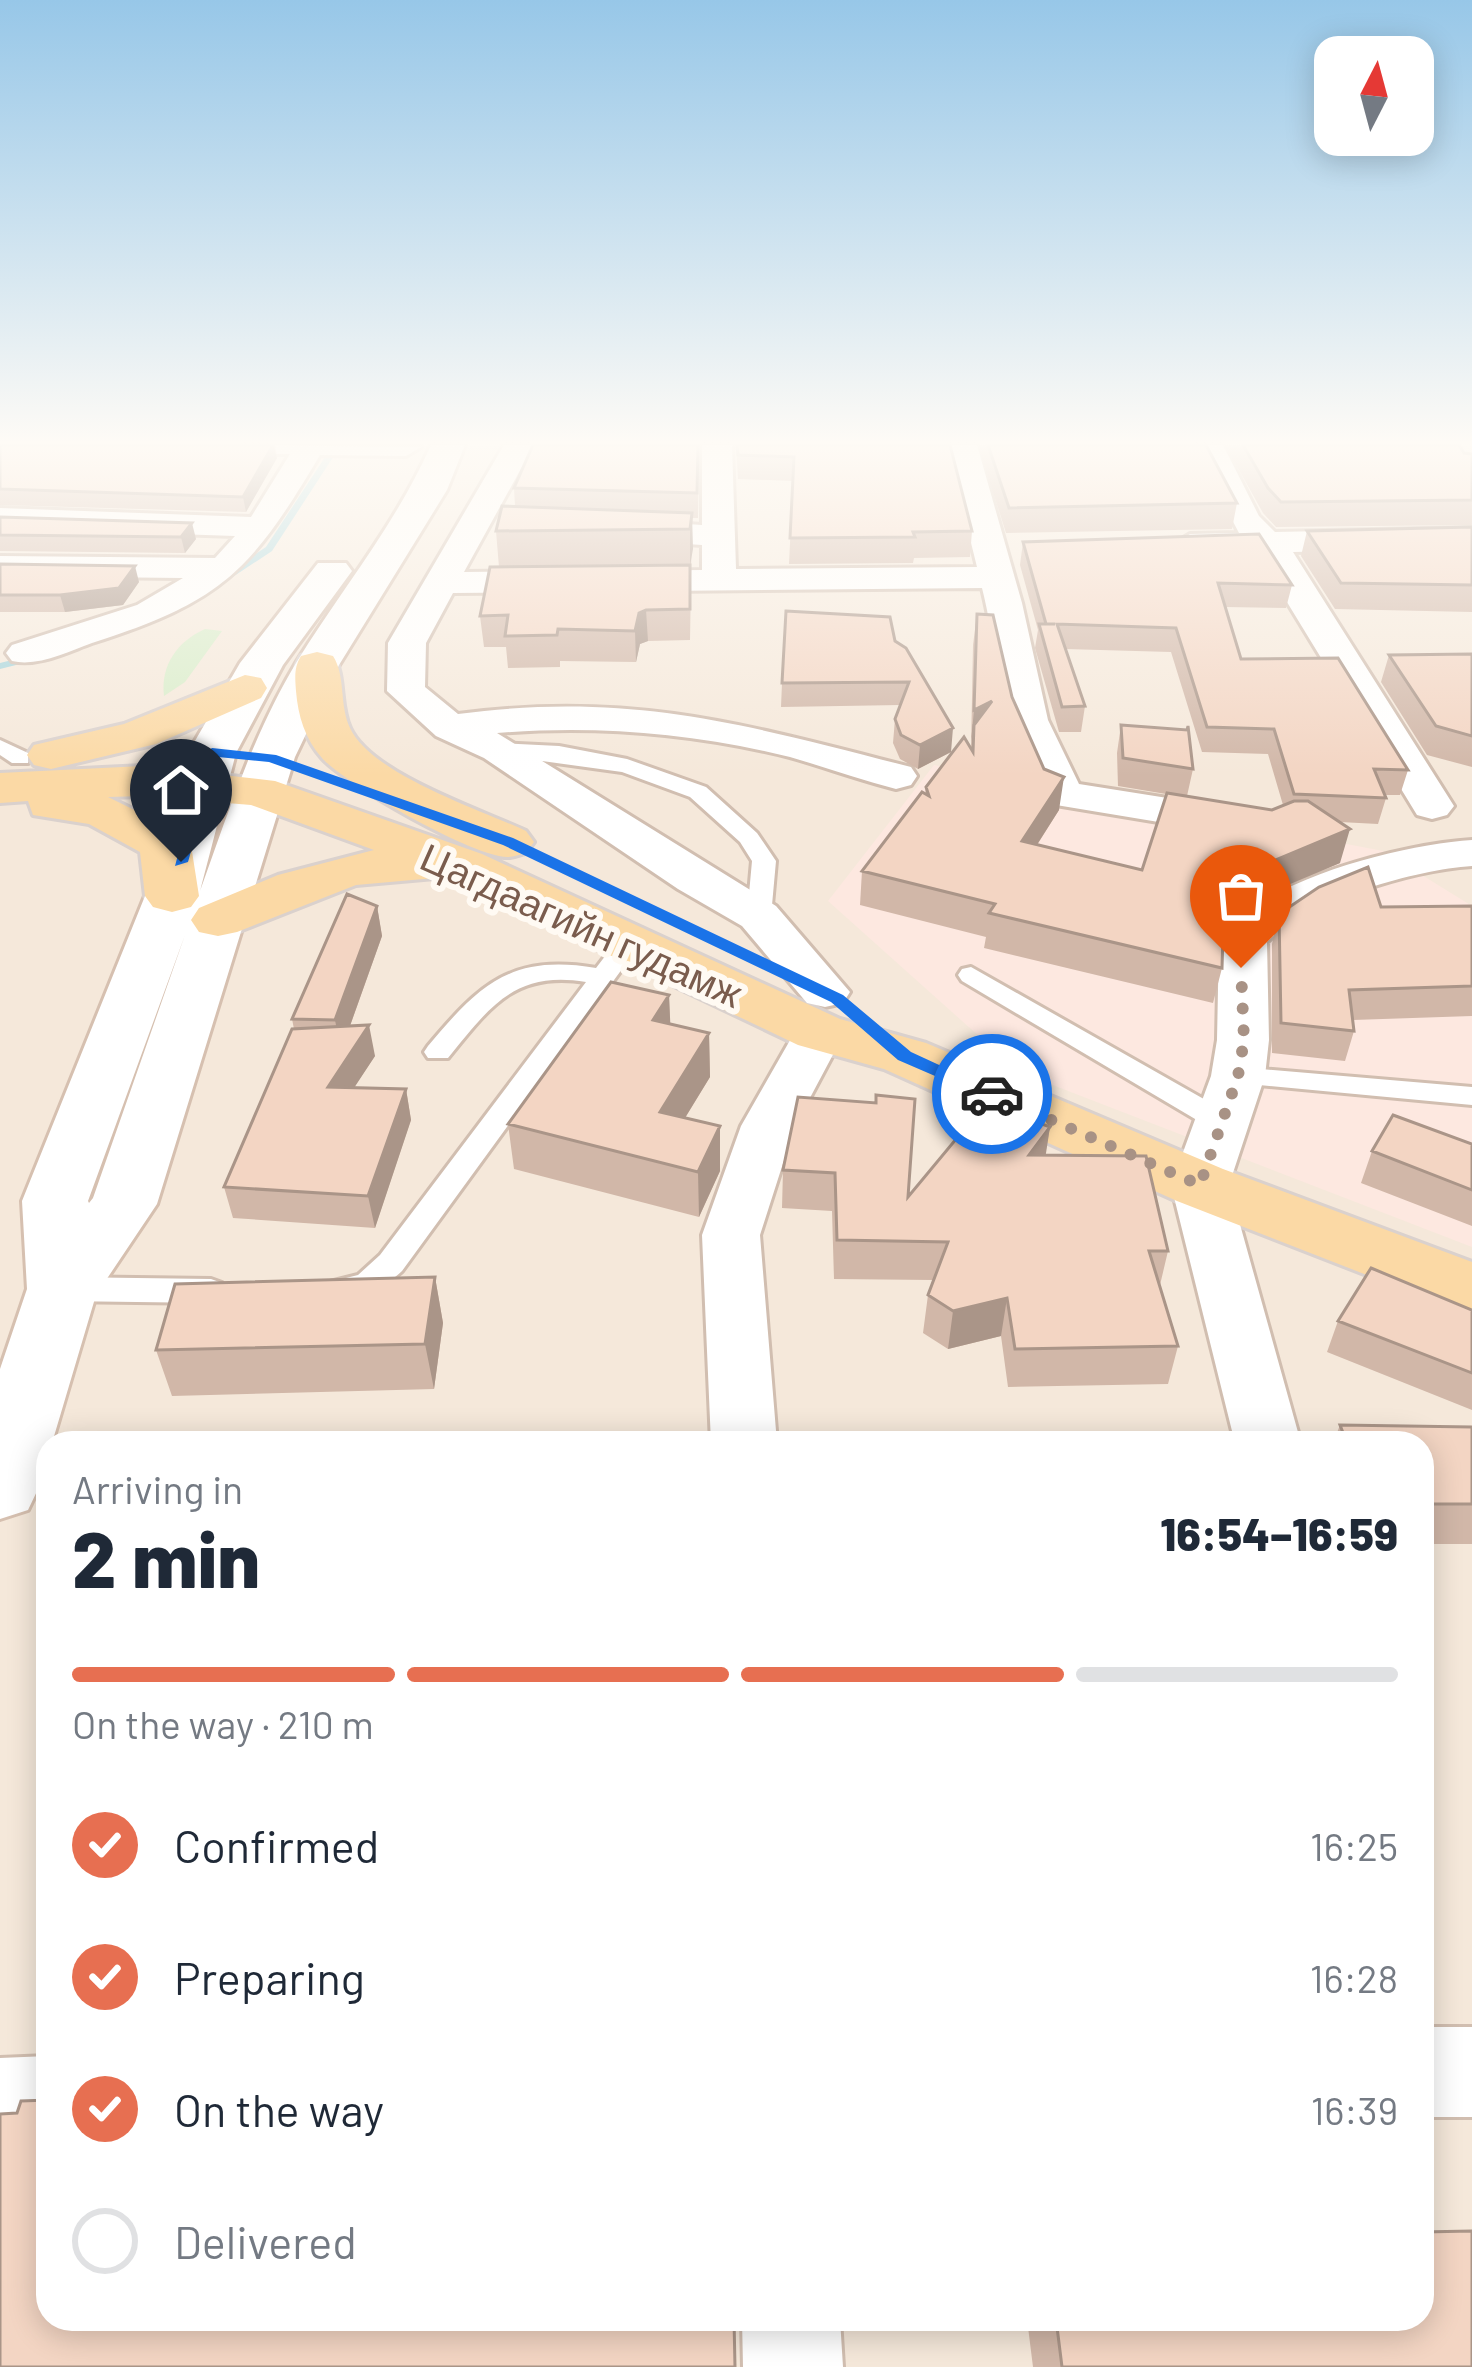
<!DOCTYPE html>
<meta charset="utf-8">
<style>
body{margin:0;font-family:Barlow,sans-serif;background:#f6f6f7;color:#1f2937;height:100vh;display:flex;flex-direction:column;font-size:45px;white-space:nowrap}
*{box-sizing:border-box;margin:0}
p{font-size:39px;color:#747a83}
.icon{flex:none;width:66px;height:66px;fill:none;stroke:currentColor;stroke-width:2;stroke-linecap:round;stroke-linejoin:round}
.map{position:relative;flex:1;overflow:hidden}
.panel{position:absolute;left:36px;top:1431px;width:1398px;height:900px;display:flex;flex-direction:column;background:#fff;border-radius:36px;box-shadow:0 6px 30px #0003}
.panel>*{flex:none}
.needle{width:78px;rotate:6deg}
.buttons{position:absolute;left:1314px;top:36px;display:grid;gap:24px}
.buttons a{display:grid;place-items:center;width:120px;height:120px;border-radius:24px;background:#fff;box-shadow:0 6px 30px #0003;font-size:60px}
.pin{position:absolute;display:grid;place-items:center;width:102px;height:102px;color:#fff;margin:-123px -51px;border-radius:50% 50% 50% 0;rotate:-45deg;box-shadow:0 0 12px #0007}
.pin .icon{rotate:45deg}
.courier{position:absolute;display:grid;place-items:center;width:120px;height:120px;margin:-60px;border:9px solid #1a73e8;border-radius:50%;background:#fff;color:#222;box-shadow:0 3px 15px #0007}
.head em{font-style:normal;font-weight:800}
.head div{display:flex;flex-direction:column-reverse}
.head{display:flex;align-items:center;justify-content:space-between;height:204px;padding:0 36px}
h1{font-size:78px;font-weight:800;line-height:90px}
.bar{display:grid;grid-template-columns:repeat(4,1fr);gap:18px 12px;align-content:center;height:144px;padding:0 36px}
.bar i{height:15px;border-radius:9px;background:#e0e1e3}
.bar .active{background:#e76f51}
.bar p{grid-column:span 4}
ol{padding:0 36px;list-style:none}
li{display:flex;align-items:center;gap:36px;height:132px}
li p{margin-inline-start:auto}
li .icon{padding:12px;border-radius:50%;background:#e76f51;color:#fff;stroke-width:4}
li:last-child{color:#747a83}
li i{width:66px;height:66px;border:6px solid #e0e1e3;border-radius:50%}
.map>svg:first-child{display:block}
.residential{fill:#f5e8da;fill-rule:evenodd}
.commercial{fill:#fde8e0}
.green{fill:#d8ecc9}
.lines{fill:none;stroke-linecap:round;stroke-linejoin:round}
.stream{fill:#a5d3da;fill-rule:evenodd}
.lane-casing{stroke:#d1beb0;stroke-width:6}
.street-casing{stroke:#d1beb0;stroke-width:6}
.secondary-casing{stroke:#d6c0b0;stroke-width:6}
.primary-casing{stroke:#dad1cd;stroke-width:6}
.lane{fill:#fff;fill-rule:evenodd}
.street{fill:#fff;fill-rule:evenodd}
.secondary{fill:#fff;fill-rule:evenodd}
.primary{fill:#fbd9a5;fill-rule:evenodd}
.wall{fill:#d1b7a8}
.shaded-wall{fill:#aa9588}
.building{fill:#f3d5c3;stroke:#aa9588;stroke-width:3}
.route{fill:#1a73e8}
.done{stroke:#a89285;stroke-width:12;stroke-dasharray:0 21.6}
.labels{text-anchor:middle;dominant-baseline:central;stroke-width:12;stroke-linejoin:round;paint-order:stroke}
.street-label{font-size:39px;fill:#7a5c4d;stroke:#fffaf3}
</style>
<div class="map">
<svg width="1472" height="2367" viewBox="0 0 1472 2367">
<rect width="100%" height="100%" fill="#fdf6ec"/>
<!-- residential -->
<path class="residential" d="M0,445H1472V2367H0ZM48,1443H1422V2319H48Z"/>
<!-- commercial -->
<path class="commercial" d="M934,765L1383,851L1472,906V1247L1019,1072L828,901Z"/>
<!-- green -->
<path class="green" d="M205,629L222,631L185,682L164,696C160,665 178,641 205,629Z"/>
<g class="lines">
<!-- stream -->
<path class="stream" d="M333,445H341L272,551L213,590H207V586L266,547Z
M32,655L37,658L36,660L0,669V663Z"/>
<!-- lane casing -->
<g class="lane-casing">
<path id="lane" d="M0,740L28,753V763H12L0,755Z
M499,743L559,746L627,759L706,787L757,833L776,861L771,916L759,923L747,916L752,861L740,842L690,797L622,772L491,754V744Z
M628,935L641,943L402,1271C381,1290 355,1308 326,1299L321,1291L326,1283L358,1275L380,1255L586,982C514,970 489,1008 448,1058H428L424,1052L428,1046C480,984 511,954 596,968L619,938Z
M971,967L1232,1115L1236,1122L1232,1129H1212L962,981L958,975L962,969Z
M1238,1067L1472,1087V1105L1228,1082L1224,1076L1228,1070Z
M62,1277L211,1279L222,1283L227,1291L222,1299L211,1303L62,1301L51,1297L46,1289L51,1281Z"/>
</g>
<!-- street casing -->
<g class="street-casing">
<path id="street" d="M241,445L421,447L406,456L320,455C251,571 223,601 92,643C67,652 38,667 12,661L6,653L12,645L137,605L183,578L0,576V556L215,558L235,536L0,528V508L251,517L290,454H256Z
M504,445H534L464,572L702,570V545L614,539L598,529L614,519L702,525V445H732L736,569L977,567L947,445H977L1022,603L1048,720L1079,784L1237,809L1252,813L1259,822L1252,831L1237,835L1050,804C1002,744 1000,660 982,588L453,593L426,643L425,687L458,714C632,691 746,725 911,767L917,776L911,785L896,789C860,780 825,767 790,757C693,733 596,725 497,733L776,906L850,992L843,1003L825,1007L807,1003L742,926L678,889L484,758L436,736L387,691L388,643Z
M1193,445H1223L1259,516L1275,532L1472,528V548L1293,552L1454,806L1447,815L1432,819L1417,815L1257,553L1190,554L1173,544L1190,534L1239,533Z
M1472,840V866C1413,870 1310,900 1267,942L1269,1040L1265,1076L1229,1185L1301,1443H1235L1171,1185L1211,1076L1217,1040L1219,939C1260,880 1403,844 1472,840Z
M819,1016L837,1021L845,1032L795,1126L760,1235L777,1443H711L702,1235L741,1126L801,1021Z
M1422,2027H1472V2117H1422Z
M48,2056V2146L0,2148V2058Z
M742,2319H840L843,2367H743Z"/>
</g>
<!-- secondary casing -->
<g class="secondary-casing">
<path id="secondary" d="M431,445H465L447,490L339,665L295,757L157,1204L96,1295L52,1443H48L39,1487L28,1510L0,1519V1369L27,1289L22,1201L145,896L188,753L240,663L318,563H346L352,571L283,665L236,753L200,891C228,813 253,735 296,663C341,590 396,524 431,445ZM185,935L93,1198L89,1203L88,1201Z"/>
</g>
<!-- primary casing -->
<g class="primary-casing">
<path id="primary" d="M317,652L333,656C346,676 339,705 350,728C371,774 481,810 526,831L534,842L526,853C520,854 514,857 508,857C475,858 345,784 322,758C305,739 298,716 296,691C295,677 294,667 301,656Z
M245,675L261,678L267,688L261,698L156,744L51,769L34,765L27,755L34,745L124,724Z
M143,766L275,781L482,854L840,1019L926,1043L1223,1169L1472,1262V1316L1177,1201L884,1069L798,1045L446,877L356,885L237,932L218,936L199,932L191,920L199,908L278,875L374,850L251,805L143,796L108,797L183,834L191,845L199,896L191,907L172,912L153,907L145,896L140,852L89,824L33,815L28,801L0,803V773Z"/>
</g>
<!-- lane -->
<use href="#lane" class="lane"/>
<!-- street -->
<use href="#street" class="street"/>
<!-- secondary -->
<use href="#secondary" class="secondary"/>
<!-- primary -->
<use href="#primary" class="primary"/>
</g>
<!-- wall -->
<path class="wall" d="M0,445H275L277,458L246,512L0,505Z
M699,445L698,518H692L690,640L648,641L640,644L636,662L560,661V667L508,668L506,647H484L480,616L499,567L496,531L515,506L514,488Z
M736,445H950L972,531L970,557L914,558L913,563L789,564L793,481L738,479Z
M978,445H1206L1237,503L1232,529L1006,533Z
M1225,445H1459L1464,453L1472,454V525L1276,527L1263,513Z
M0,517L196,539L185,553L0,551Z
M1472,527V612L1335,609L1301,556L1307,531Z
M1023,542L1292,585L1286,608L1225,607L1241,659L1408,770L1400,795H1385L1386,798L1378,824L1340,822V863L1264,895L1223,930L1222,968L1213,1003L984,948L986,937L860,905L862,871L925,794L926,787L971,749L973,645L977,614L1059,810L1037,845L1142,870L1166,794L1118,786L1117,753L1121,725L1193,769L1187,796L1272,810L1283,805L1268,754L1202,752L1171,652L1065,649L1085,706L1081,732H1059L1035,648L1038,630L1020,565Z
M0,564L139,582L123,605L65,612H0Z
M895,641L951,752L918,769L900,759L893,743L895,719L900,705L781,707L782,683Z
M1472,654V767L1427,755L1381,682L1389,655Z
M377,906L382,936L350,1026L375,1056L354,1087L406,1089L411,1120L375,1228L233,1218L224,1187L294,1029L292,1019Z
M1472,906V1016L1353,1020L1354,1031L1345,1061L1272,1053V944L1279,914L1381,907Z
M669,995L670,1024L709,1033L710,1077L685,1118L720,1171L699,1217L514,1169L508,1124Z
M798,1097L908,1197L1050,1127L1045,1155L1168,1251L1160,1285L1178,1346L1168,1384L1008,1387L1001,1336L948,1349L923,1333L928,1295L933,1280L834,1279L832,1211L782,1208L783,1170Z
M1472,1144V1226L1361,1183L1372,1151Z
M435,1277L443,1323L434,1389L172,1396L156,1350Z
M1472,1310V1410L1327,1352L1338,1321Z
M1340,1425L1472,1427V1544H1422V1443H1333Z
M1027,2319H1422L1472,2367H1033Z"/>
<!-- shaded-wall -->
<path class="shaded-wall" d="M273,445L277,458L246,512L243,497Z
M692,513L693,549L690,566V529Z
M192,523L196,539L185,553L181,537Z
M135,566L139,582L123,605L65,612L60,595Z
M646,610L648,641L640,644L636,662L635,631L639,613Z
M992,701L974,725L971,742L974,710Z
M953,728L951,752L918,769L920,745Z
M1064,777L1059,810L1017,876L1022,841Z
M1350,829L1340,863L1264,895L1216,936L1224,901L1273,861Z
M377,906L382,936L341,1051L335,1020Z
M669,995L671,1039L653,1020Z
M369,1025L375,1056L335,1117L328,1087Z
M709,1033L710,1077L661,1157L660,1112Z
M406,1089L411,1120L375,1228L368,1196Z
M720,1126V1171L699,1217L698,1172Z
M1050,1127L1044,1166L1029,1155Z
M435,1277L443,1323L434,1389L425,1344Z
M1007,1298L1001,1336L948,1349L953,1311Z"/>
<!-- building -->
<path class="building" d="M0,445H273L243,497L0,489Z
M533,445H698L697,493L514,488Z
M737,445H950L972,531L913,532L915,537L790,538L794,457L738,455Z
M988,445H1206L1237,503L1009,508Z
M1243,445H1459L1464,453L1472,454V500L1281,502L1268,488Z
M502,506L692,513L690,529L496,531Z
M0,517L192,523L181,537L0,535Z
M1472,527V585L1341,583L1307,531Z
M1259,534L1292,585L1218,583L1241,659L1338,658L1408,770L1374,769L1386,798L1294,794L1274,729L1207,727L1176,628L1057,624L1085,706L1062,707L1039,624H1055H1046L1023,542Z
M0,564L135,566L119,588L60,595H0Z
M690,565V609L646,610L639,613L635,631L558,629L557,635L505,636L508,615L480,616L490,567Z
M786,611L890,617L895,641L906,648L953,728L920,745L901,735L895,719L909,682L782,683Z
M977,614L993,615L1012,697L1044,769L1064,777L1022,841L1142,870L1167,793L1272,810L1294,801H1308L1350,829L1273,861L1224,901L1222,968L989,913L995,904L862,871L922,792L929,796L926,787L964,737L973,752L974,725L992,701L974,710Z
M1472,654V736L1436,726L1389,655Z
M1121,725L1187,730L1188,726L1193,769L1123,758Z
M1368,867L1381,907L1472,906V986L1349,990L1354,1031L1281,1023L1279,914L1319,887Z
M347,894L377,906L335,1020L292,1019Z
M611,982L669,995L653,1020L709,1033L660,1112L720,1126L698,1172L508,1124Z
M369,1025L328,1087L406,1089L368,1196L224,1187L292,1029Z
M876,1095L915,1099L908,1197L986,1103L1050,1127L1029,1155L1146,1156L1168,1251H1149L1178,1346L1015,1349L1007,1298L953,1311L928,1295L948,1242L837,1240L835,1173L783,1170L798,1097L876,1103Z
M1393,1115L1472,1144V1190L1372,1151Z
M1371,1268L1472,1310V1373L1338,1321Z
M435,1277L425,1344L156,1350L175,1284Z
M1340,1425L1472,1427V1504H1422V1443H1347Z
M727,1433L728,1443H481L482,1435Z
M48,2100V2319H734L735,2367H0V2114L17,2113L21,2101Z
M1472,2231V2367H1062L1056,2319H1422V2232Z"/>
<!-- sky -->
<linearGradient id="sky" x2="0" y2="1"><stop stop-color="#97c7e8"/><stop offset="0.57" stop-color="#fefbf6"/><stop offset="1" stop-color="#fefbf6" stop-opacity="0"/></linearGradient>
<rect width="1472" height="776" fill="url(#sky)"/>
<!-- route -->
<path class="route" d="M212,748L276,755L513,838L843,995L911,1052L1002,1094L986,1098L898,1060L831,1002L503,845L269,762L218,757L188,862L175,866L205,753Z"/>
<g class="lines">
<!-- done -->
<path class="done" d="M992,1094L1200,1185L1238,1076L1244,1040L1241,968"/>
</g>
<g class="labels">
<!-- street labels -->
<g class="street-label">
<text transform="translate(582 924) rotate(24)">Цагдаагийн гудамж</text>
</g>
</g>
</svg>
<div class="buttons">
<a><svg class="needle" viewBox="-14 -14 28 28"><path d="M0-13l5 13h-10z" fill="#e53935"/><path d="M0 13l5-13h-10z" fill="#747a83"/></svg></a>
</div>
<div class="pin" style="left:1241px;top:968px;background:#ea580c"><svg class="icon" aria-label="bag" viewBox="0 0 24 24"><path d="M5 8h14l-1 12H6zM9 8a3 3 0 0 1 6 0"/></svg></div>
<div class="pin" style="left:181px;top:862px;background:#1f2937"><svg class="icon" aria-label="home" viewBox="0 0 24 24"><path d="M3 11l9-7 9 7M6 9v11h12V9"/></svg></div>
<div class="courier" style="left:992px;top:1094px"><svg class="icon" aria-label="car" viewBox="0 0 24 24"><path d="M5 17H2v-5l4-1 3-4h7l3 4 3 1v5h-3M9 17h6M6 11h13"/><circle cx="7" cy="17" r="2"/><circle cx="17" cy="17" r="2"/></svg></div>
<section class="panel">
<div class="head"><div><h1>2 min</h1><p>Arriving in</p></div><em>16:54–16:59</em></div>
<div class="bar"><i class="active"></i><i class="active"></i><i class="active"></i><i></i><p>On the way · 210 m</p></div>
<ol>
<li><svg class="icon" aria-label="check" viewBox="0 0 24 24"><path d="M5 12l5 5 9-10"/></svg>Confirmed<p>16:25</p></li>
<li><svg class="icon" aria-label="check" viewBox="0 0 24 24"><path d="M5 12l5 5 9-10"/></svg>Preparing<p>16:28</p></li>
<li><svg class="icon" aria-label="check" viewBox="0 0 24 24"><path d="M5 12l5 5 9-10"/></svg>On the way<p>16:39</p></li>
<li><i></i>Delivered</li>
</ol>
</section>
</div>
